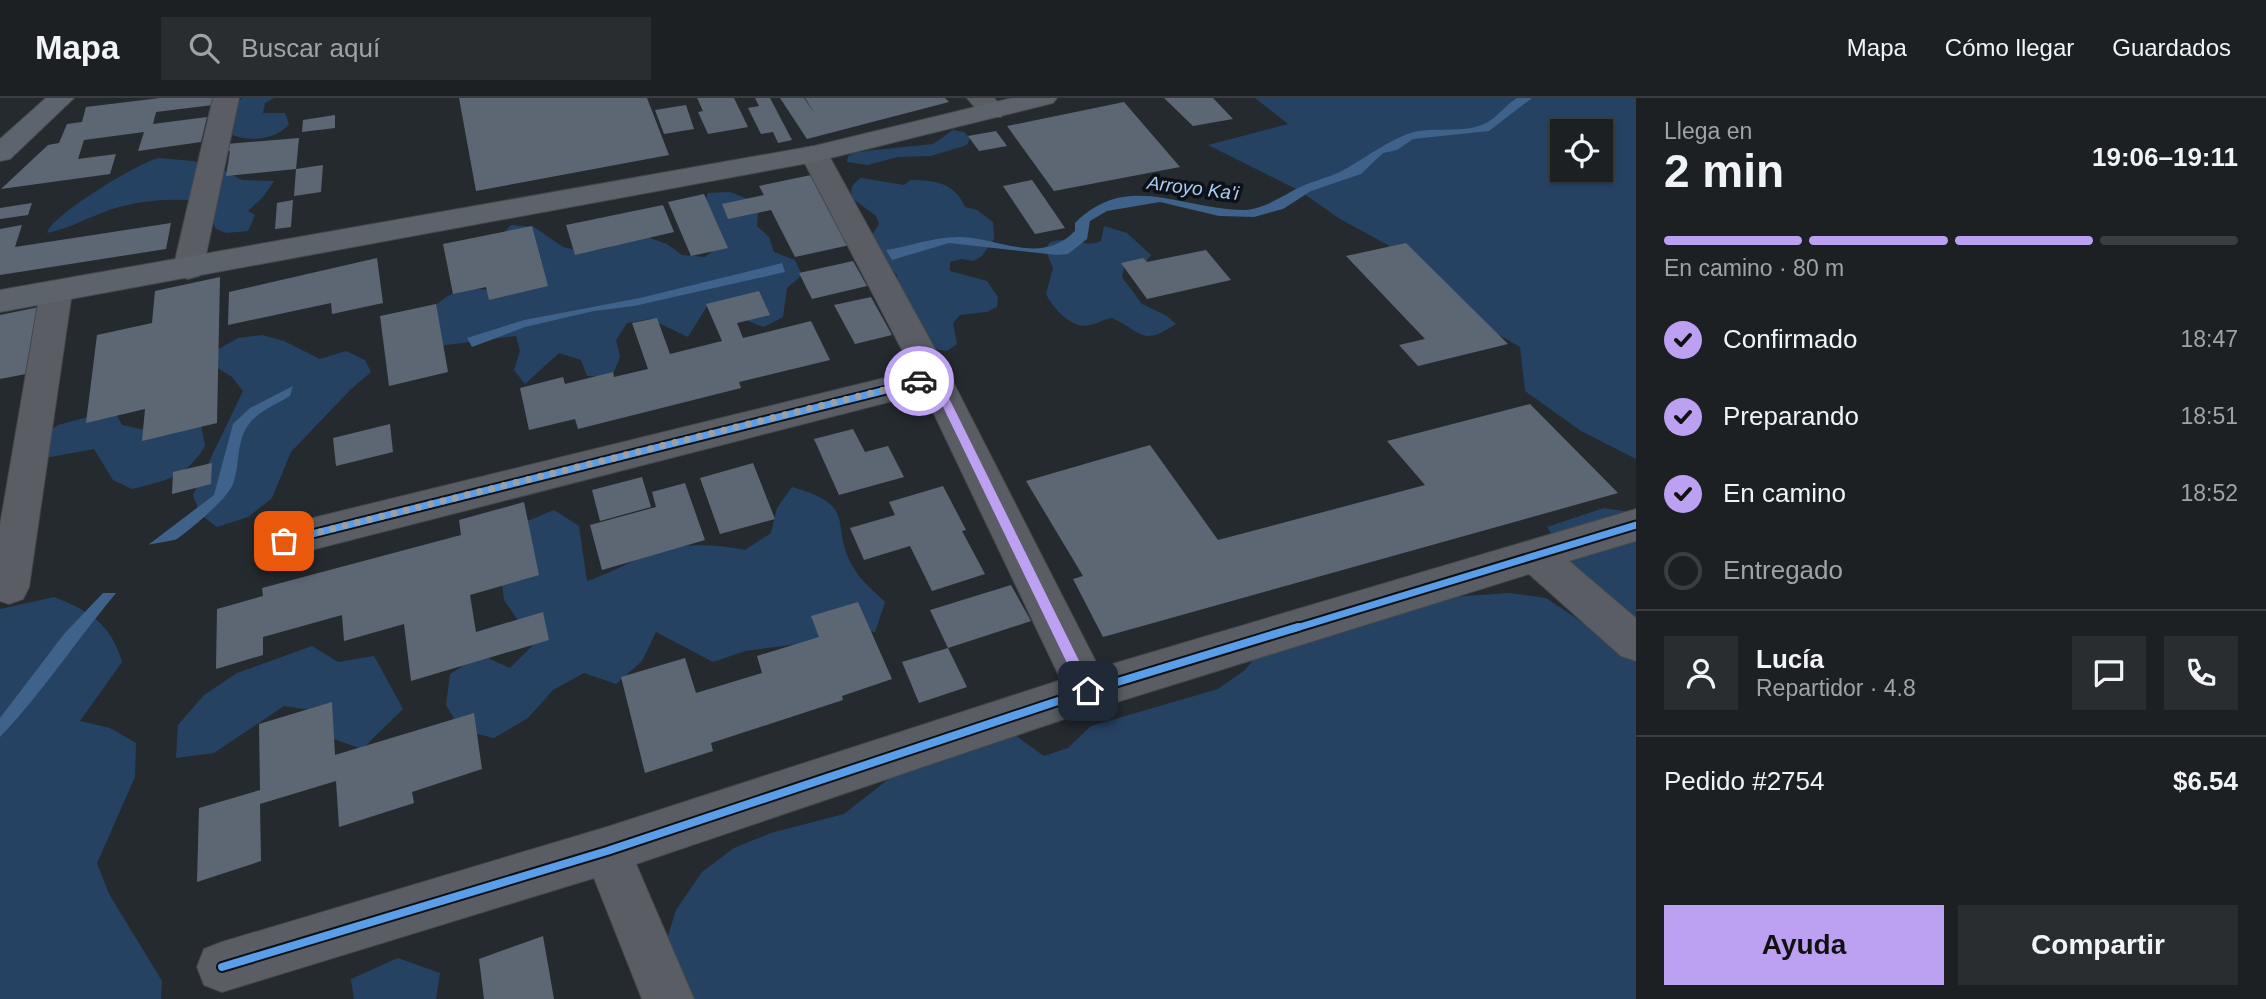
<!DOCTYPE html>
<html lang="es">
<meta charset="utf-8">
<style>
body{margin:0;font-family:Arial,sans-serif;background:#292d30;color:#f1f3f6;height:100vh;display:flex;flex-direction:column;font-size:26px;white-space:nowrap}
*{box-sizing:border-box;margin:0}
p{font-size:23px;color:#a0a3a6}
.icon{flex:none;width:38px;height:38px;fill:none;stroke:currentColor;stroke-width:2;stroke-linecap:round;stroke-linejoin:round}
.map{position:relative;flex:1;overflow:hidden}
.details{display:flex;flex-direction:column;background:#1c2023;width:630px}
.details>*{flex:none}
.fabs{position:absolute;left:1550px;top:21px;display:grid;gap:14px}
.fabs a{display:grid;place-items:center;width:63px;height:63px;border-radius:0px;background:#1c2023;box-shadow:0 2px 5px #0004,0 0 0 2px #3a3e41;font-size:35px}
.pin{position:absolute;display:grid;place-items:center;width:60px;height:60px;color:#fff;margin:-30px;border-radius:14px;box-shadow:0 4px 10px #0006}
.courier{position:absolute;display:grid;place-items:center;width:70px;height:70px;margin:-35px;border:5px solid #bca0f2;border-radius:50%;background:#fff;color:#222;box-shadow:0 2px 9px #0007}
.overview em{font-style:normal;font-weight:800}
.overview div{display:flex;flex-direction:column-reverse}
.overview{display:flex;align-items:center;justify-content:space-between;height:119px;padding:0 28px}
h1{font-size:46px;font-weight:800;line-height:52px}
.bar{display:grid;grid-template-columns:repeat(4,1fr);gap:10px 7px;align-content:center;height:84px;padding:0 28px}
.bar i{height:9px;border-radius:5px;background:#3a3e41}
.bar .selected{background:#bca0f2}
.bar p{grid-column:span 4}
.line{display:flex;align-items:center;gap:18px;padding:0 28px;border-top:2px solid #3a3e41}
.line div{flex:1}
.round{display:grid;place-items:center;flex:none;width:74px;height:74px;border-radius:0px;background:#292d30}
ol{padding:0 28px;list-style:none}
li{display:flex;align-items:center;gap:21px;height:77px}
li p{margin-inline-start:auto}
li .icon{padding:7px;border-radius:50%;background:#bca0f2;color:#111;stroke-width:4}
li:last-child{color:#a0a3a6}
li i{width:38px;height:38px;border:4px solid #3a3e41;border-radius:50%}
.action{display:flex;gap:14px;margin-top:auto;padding:14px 28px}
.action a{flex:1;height:80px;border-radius:0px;background:#bca0f2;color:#111;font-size:28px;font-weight:800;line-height:80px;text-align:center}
.action a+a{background:#292d30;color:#f1f3f6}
header{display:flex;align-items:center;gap:42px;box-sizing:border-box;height:98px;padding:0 35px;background:#1c2023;border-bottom:2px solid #3a3e41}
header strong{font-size:33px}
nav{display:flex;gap:38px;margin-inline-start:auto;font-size:24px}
.search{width:490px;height:63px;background:#292d30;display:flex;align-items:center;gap:18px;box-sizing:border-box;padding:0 24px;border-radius:0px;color:#a0a3a6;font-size:26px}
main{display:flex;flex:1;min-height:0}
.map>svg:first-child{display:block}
.green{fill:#264263;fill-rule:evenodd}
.water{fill:#3e628a}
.pier{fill:#252a2f}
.building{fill:#5d6773}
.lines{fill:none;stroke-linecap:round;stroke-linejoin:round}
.minor-casing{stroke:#43484c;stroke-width:2}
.major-casing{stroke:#43484c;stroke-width:2}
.highway-casing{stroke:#43484c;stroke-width:2}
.minor{fill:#5a5e64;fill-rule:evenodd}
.major{fill:#5c636a;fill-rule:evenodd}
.highway{fill:#5c656e;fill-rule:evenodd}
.cycleway-far1-casing{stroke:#0d1116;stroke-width:11}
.cycleway-casing{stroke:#0d1116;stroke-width:12}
.cycleway-far1{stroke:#5a9eea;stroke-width:7}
.cycleway{stroke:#5a9eea;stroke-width:8}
.route{fill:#bca0f2}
.done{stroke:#9aa0a6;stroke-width:7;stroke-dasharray:0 12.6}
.labels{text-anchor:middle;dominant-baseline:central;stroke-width:7;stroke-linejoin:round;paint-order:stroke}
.far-water-label{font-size:19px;font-style:italic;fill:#a9cbf4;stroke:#0d1116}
</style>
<header>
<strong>Mapa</strong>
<div class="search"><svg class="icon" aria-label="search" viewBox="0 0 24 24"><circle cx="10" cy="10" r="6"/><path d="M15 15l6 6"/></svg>Buscar aquí</div>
<nav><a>Mapa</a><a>Cómo llegar</a><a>Guardados</a></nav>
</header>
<main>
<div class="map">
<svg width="1636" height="901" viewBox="0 0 1636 901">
<rect width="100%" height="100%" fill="#252a2f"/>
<!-- green -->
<path class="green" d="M242,0H274L265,5L263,15H285L289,26C275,44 243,44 226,34L231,11Z
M1255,0H1636V361L1581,333L1525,293L1520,249L1466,218L1419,184L1388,147L1340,121L1300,93L1208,47L1288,26ZM1563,33H1601V72H1563Z
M953,32L964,34L970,40L967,47L931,58L898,59L868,67L847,64L848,58L856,54L933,46Z
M158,60L193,63L221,71L242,82L274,83L263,99L248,113L255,117L248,133L226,135L216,131L203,103C167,100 133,102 99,116C81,123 67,131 47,135C53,116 137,66 158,60Z
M861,80L904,87L911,82C935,82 955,85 965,109L977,112L993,124L994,141L982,158L973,163L961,161L950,164V173L987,183L998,199L997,209L987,214L960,217L953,225L957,246L947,253L932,251L898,186L897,177L874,156L870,140L879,126L876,118L852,100C850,90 852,86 861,80Z
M730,94L748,101L758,114L757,128L769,139L774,154L795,162L802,177L787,190L783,219L764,229C743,223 730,210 709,205L688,239L650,221L627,225L616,242L620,259L612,279L587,278L581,262L559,255L525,286L514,272L520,253L516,238L439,248L423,221C444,195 467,183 499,196L498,140L511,127L534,129L563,149L585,154L608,150L624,139H647L667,146L682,157L705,159L720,147V132L703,108L708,95Z
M1104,128L1127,135L1151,157L1146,164L1124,170L1122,179L1142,206L1167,218L1176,226C1141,249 1143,234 1112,220C1104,221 1098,225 1090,227C1072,232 1053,210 1046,196L1053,170L1046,153L1049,145C1067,136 1084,151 1101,143Z
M262,237L284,243L320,261L346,253L365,262L371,274L350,292L291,354L272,400L248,419L217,429L200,416L193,397L243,293L232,279L216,269L215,253L238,240Z
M114,312L122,327L145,332L200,321L205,348C186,380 167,382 132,391L113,382L94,351L34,362V343L58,327Z
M792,389C863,409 826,427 855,472C862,484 875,494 885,504L875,534L842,530L812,544L745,553L713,564L656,534L642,563L616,586L584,575L553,592L528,620L494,640L461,632L446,607L450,576L481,557L510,570L534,546L504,502L501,475L525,424L554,412L579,428L587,483C609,476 627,465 647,457C679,444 712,446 745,452L771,435L777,410Z
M1604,410L1636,415V526L1586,488L1547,429Z
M1509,495L1546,500L1636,560V901H672L660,863L676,812L702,774L734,750L771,735L844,716L909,665L998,625L1044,658L1068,650L1091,628L1218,591L1245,572L1263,550L1438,500Z
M54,499C90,513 111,526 122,564L80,623L110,630L136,645L135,679L97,765L109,796L162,883L161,901H0V511Z
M312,548L338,564L374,558L403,611L362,651L331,640L318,613L284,608L214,655L176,660L178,627L204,597L237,575Z
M398,860L440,875L436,901H354L351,881Z"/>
<!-- water -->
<path class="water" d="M1517,0H1532L1489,33L1413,41L1397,52L1383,55L1361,76L1311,93L1283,111L1254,119L1219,118L1160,104L1107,113L1090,123L1087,141L1068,156L1057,157L949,145L892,162L886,152C910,148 937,138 961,139C1002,141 1042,167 1075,133V125C1126,73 1182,111 1242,112C1263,112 1282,98 1300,89C1313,83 1327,80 1340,74C1362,62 1381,47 1405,37C1431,26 1463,38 1488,24C1498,18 1506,7 1517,0Z
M782,165L785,174L634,208L594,213L525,229L472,249L467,240L524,222L640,200Z
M293,288L290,298C275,307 256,314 247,329C236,346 240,368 233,386C226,405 163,455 143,462C139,463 132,463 127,463L214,397L233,326L250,310Z
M103,495H116C76,543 42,595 0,639V620L64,536Z"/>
<!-- pier -->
<path class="pier" d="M180,441L144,465L123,464L141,448Z"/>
<!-- building -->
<path class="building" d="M160,0H215L213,7L156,14L153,26L207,19L201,44L138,53L144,34L84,42L78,61L116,56L110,76L1,91L48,47L59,45L67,26L82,24L86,9Z
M459,0H647L669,57L476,93Z
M697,0H734L748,29L708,36L698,14L703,13Z
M755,0H770L792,42L778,45L773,34L761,36L748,10L759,8Z
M780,0H804L815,16L805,0H945L949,4L807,41Z
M1164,0H1213L1233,21L1193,28Z
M1124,4L1180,69L1054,93L1007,28Z
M686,7L694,31L664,36L655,12Z
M335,17V30L302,34L303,22Z
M996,33L1007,48L979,53L968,38Z
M299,40L296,71L226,78L230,53L225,54L226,46Z
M323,67L321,94L294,98L296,71Z
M811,77L850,147L795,159L771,112L728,121L722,106L764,97L759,88Z
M1032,82L1039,92L1065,130L1035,136L1003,88Z
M704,96L728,150L691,158L668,104Z
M293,102L291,129L275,131L277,105Z
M32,105L28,117L0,121V110Z
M663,107L674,134L575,157L566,127Z
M171,125L166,151L0,177V131L22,127L15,149Z
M532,128L548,188L489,202L486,189L453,196L443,146Z
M1406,145L1508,246L1418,268L1399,247L1425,241L1346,158Z
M1206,152L1231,182L1147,201L1121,165L1143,160L1147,164Z
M377,160L383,205L332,216L331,205L228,227L229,194Z
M853,163L867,188L812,201L799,175Z
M220,179L217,325L142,343L145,311L86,325L97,237L152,225L155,193Z
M759,193L770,217L737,225L743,240L811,223L830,262L739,284L741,290L578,331L575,321L529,332L520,290L563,279L565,286L613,274L614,279L648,271L632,225L657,220L670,256L722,243L706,206Z
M871,199L892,237L855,246L834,207Z
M436,206L448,274L389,288L380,218Z
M39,209L26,276L0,281V217Z
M1530,306L1618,395L1103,539L1073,481L1083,478L1026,383L1150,347L1218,442L1425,387L1387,343Z
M390,326L393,354L336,368L333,340Z
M853,331L865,354L888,348L904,379L839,397L814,341Z
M212,365L211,386L172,396L173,374Z
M753,365L775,421L720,436L700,380Z
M642,379L651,409L600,423L592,392Z
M685,385L705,442L602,472L590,427L656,409L652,394Z
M943,388L966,432L962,433L985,476L932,493L910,448L864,462L850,430L895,417L889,404Z
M524,404L539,477L470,497L476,534L543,514L549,542L411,583L404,526L344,543L342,517L263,539V557L216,571L217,511L263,498L262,490L461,437L459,422Z
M1011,487L1031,523L948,550L930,512Z
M858,504L892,581L842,598L843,602L711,645L713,653L645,675L621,579L685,560L696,595L762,575L757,558L819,539L811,518Z
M948,550L967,589L919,605L902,564Z
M332,604L335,657L474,615L482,671L412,694L414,705L339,729L336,683L260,706L261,763L197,784L199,710L260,692L259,626Z
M543,838L554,901H484L479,861Z"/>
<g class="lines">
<!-- minor casing -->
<g class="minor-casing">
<path id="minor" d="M213,0H239L203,171L199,178L188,181L177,178L173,171Z
M967,0H994L1005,13L1001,19H983Z
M814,48L824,50L828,56L951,280L1099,570L1636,411V443L1569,463L1636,520V563L1621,558L1529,476L1088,613L636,766L694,901H642L594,780L222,894L204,887L197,869L204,851L222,844L607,729L1061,582L924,295L284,459L270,454L265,443L270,432L284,427L913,273L800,56L804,50Z
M56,183L67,186L72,194L29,489L23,501L9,506L0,503V427L40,194L45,186Z"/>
</g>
<!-- major casing -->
<g class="major-casing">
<path id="major" d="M1012,0H1057L1053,5L814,64L0,214V192L814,48Z"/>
</g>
<!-- highway casing -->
<g class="highway-casing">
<path id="highway" d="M46,0H74L10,61L0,63V41Z"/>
</g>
<!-- minor -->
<use href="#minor" class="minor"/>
<!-- major -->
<use href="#major" class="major"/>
<!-- highway -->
<use href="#highway" class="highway"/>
<!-- cycleway-far1 casing -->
<g class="cycleway-far1-casing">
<path id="cycleway-far1" d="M284,443L934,280
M1293,531L1636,427"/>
</g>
<!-- cycleway casing -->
<g class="cycleway-casing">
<path id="cycleway" d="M222,869L607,753L1088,593L1298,529"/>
</g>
<!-- cycleway-far1 -->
<use href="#cycleway-far1" class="cycleway-far1"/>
<!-- cycleway -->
<use href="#cycleway" class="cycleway"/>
</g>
<!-- route -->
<path class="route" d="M934,276L939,280L1092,589V598H1083L931,284L919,287L914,283Z"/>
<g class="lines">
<!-- done -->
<path class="done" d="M284,443L919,283"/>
</g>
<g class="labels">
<!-- far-water labels -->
<g class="far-water-label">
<text transform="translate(1193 90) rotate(7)">Arroyo Ka'i</text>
</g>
</g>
</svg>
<div class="fabs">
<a><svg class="icon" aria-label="locate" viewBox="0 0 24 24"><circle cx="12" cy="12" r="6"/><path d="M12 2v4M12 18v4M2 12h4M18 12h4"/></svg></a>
</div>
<div class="pin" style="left:284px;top:443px;background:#ea580c"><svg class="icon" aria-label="bag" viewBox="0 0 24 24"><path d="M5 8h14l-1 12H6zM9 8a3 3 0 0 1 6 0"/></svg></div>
<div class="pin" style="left:1088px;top:593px;background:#1f2937"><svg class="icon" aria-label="home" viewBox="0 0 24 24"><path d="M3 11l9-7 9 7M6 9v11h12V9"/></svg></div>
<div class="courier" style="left:919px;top:283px"><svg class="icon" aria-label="car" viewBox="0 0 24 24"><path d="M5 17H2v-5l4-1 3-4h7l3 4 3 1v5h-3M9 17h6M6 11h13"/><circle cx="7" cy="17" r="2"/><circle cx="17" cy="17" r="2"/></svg></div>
</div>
<section class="details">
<div class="overview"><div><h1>2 min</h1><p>Llega en</p></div><em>19:06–19:11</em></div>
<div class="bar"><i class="selected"></i><i class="selected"></i><i class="selected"></i><i></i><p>En camino · 80 m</p></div>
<ol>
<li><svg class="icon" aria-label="check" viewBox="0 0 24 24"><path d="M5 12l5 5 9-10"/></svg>Confirmado<p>18:47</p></li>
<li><svg class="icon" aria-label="check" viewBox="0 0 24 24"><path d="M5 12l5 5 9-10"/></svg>Preparando<p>18:51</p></li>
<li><svg class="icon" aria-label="check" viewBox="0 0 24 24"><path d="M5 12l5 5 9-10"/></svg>En camino<p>18:52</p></li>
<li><i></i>Entregado</li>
</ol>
<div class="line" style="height:126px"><a class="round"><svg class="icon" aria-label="person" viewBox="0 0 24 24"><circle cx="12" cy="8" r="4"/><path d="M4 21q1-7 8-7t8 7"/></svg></a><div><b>Lucía</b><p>Repartidor · 4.8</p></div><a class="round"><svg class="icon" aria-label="chat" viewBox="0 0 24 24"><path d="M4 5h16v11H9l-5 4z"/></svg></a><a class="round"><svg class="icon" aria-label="phone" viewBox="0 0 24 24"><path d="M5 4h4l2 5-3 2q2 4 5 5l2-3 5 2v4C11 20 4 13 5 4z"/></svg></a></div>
<div class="line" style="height:91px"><div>Pedido #2754</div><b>$6.54</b></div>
<div class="action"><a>Ayuda</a><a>Compartir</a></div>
</section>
</main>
